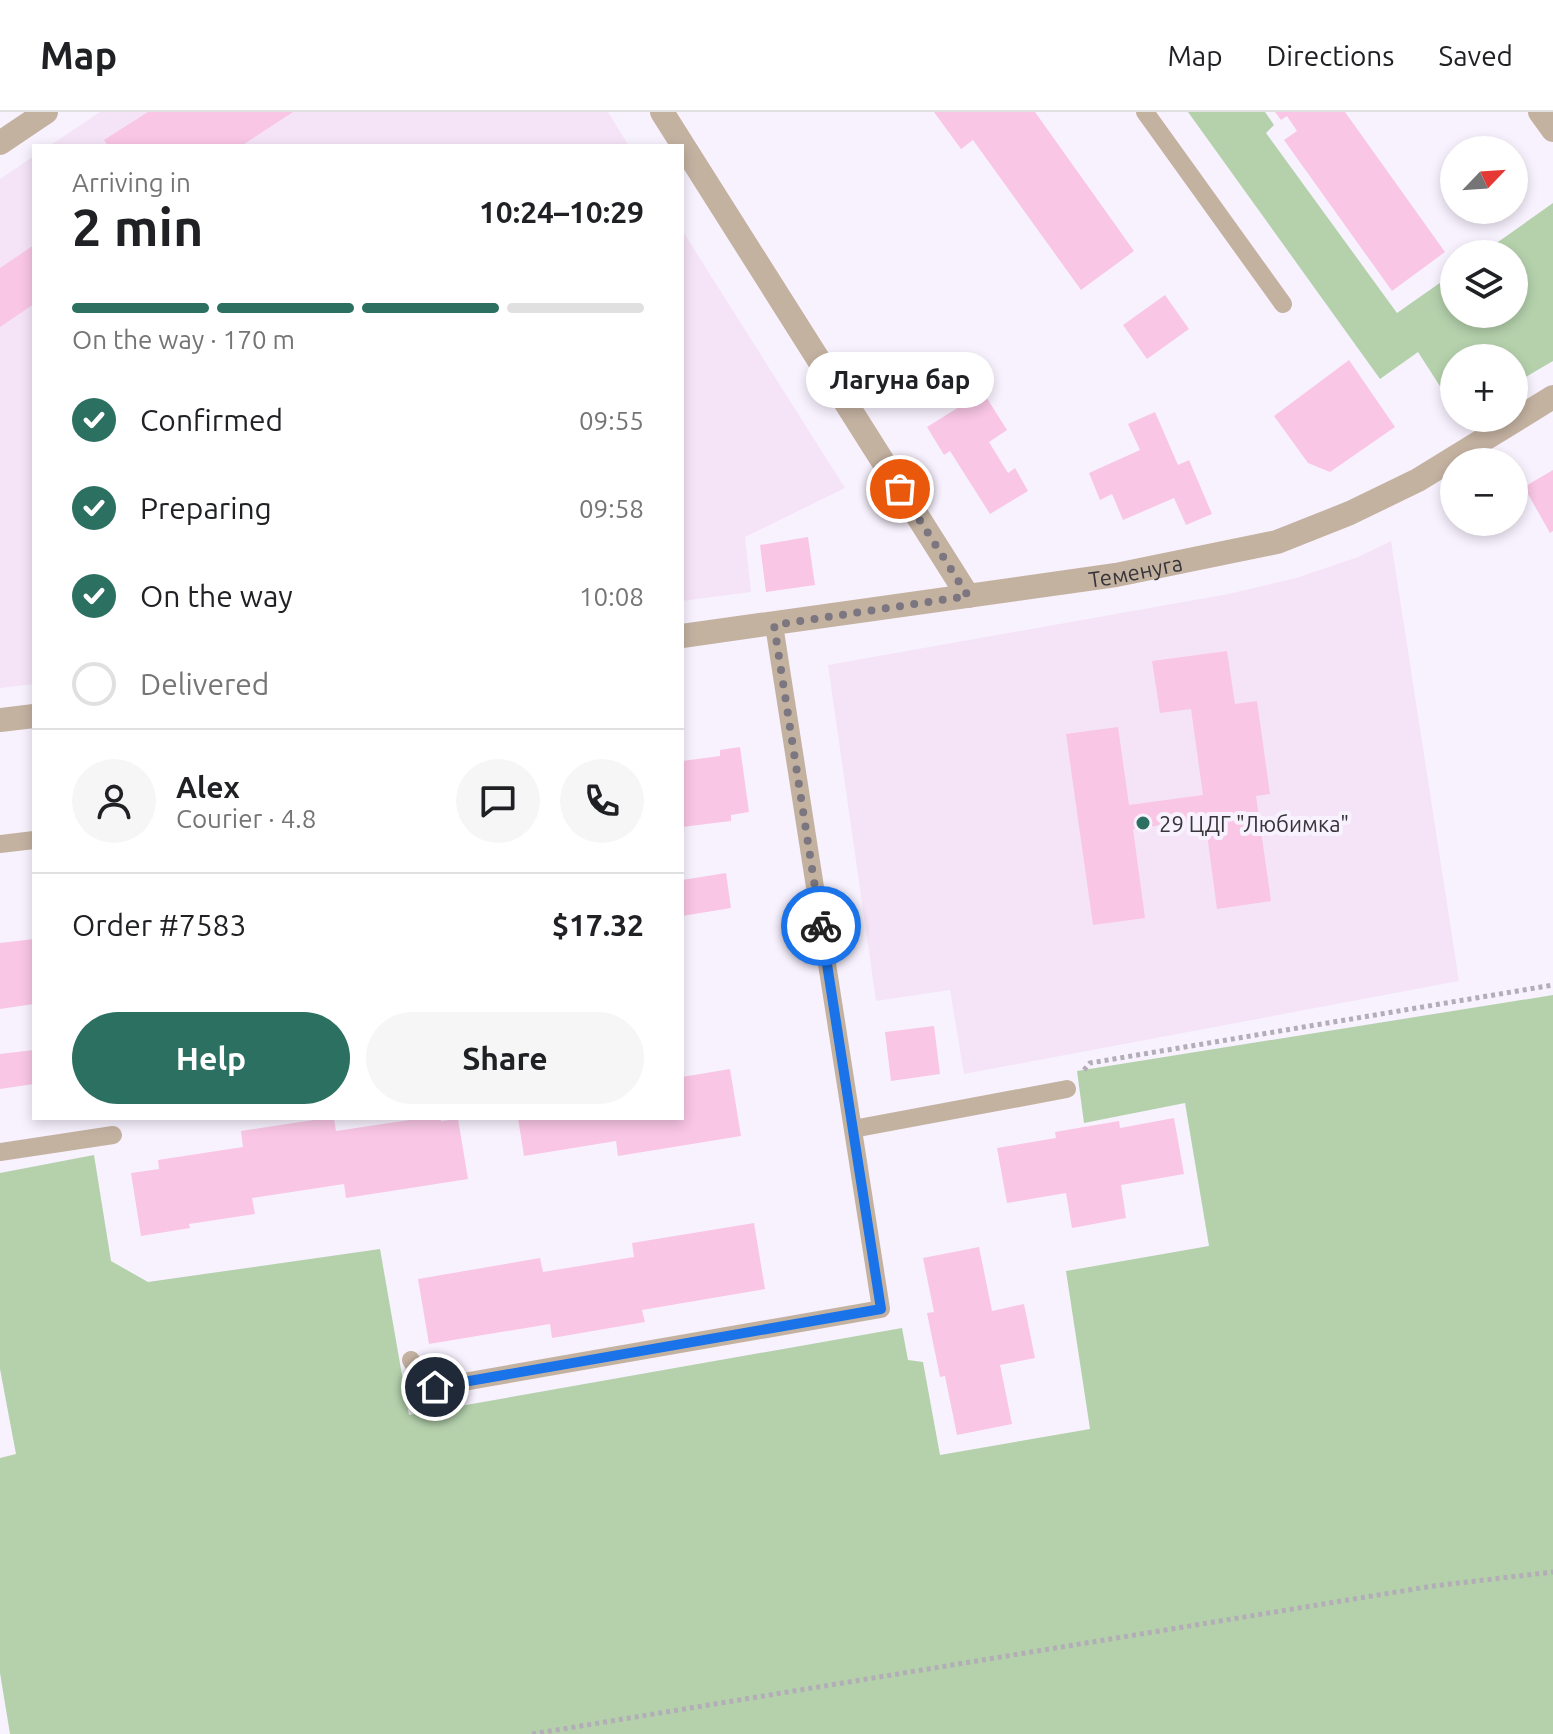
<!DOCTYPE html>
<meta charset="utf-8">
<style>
body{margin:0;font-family:Ubuntu,sans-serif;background:#f6f6f6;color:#202124;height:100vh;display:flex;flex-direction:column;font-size:30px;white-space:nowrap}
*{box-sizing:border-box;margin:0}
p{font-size:26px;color:#757577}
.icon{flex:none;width:44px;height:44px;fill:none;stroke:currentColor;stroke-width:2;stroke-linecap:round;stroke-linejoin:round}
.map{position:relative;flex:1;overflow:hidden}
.drawer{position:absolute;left:32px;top:32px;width:652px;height:976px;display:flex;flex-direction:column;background:#fff;border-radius:0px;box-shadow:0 4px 12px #0003}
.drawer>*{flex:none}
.needle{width:52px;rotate:65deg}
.controls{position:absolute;left:1440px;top:24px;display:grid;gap:16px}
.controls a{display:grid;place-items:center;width:88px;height:88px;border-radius:50%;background:#fff;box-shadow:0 4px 12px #0003;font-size:40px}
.pin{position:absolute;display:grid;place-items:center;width:68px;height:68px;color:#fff;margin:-34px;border:4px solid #fff;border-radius:50%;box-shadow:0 2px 8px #0007}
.courier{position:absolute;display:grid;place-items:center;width:80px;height:80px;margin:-40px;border:6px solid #1a73e8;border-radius:50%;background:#fff;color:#222;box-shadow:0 2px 10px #0007}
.bubble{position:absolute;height:56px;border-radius:28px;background:#fff;box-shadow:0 4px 12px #0003;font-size:26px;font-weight:700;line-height:56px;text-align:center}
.headline em{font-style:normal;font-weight:700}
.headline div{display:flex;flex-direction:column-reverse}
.headline{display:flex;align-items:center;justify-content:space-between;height:136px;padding:0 40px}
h1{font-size:52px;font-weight:700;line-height:60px}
.bar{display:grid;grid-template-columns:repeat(4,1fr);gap:12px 8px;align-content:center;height:96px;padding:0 40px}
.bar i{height:10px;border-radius:6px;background:#e0e0e0}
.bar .current{background:#2c7062}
.bar p{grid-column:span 4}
.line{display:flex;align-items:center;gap:20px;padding:0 40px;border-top:2px solid #e0e0e0}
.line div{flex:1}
.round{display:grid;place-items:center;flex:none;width:84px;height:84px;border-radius:42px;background:#f6f6f6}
ol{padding:0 40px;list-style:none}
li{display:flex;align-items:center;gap:24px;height:88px}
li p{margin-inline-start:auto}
li .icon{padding:8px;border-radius:50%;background:#2c7062;color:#fff;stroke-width:4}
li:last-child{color:#757577}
li i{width:44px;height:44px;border:4px solid #e0e0e0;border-radius:50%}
.button{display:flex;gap:16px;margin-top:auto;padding:16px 40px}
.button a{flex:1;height:92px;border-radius:48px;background:#2c7062;color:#fff;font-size:32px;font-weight:700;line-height:92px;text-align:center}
.button a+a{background:#f6f6f6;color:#202124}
header{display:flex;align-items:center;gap:48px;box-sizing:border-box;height:112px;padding:0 40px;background:#fff;border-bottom:2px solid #e0e0e0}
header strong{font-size:38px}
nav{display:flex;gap:44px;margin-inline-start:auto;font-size:28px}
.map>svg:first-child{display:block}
.education{fill:#f5e4f7}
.green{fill:#b4d1ac}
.building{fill:#f9c6e5}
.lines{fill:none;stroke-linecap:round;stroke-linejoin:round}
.path{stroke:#b2adb7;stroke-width:5;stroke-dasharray:4 4;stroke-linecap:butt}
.lane{stroke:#c4b2a1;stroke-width:18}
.street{stroke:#c4b2a1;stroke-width:24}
.done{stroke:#7b767f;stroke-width:8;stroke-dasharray:0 14.4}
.route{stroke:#1a73e8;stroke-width:10}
.poi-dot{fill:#2c7062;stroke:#f8f2fe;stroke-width:3}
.labels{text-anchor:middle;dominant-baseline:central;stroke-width:8;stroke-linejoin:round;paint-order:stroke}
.street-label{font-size:22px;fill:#37343a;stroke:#f8f2fe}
.poi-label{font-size:22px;fill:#37343a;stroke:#f8f2fe;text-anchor:start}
</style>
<header>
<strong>Map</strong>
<nav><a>Map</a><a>Directions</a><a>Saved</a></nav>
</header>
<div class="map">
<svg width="1553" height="1622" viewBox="0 0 1553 1622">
<rect width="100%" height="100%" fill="#f8f2fe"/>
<!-- education -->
<path class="education" d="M100,0H608L629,34H49Z
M34,44V572L0,576V67Z
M682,118L845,376L745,425L751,480L682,489Z
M1391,429L1459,869L964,962L950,878L876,889L828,553L1228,482L1296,466L1358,445Z"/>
<!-- green -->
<path class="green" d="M1188,0H1265L1274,13L1266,21L1397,201L1454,161V202H1514V142H1481L1553,91V249L1514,272V246H1454V296L1418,240L1380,267Z
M1553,883V1622H10L0,1561V1346L16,1342L0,1257V1061L94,1043L111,1149L148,1170L380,1137L409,1303L902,1216L908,1248L923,1250L940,1343L1090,1317L1066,1159L1209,1134L1185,991L1084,1011L1077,959Z"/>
<!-- building -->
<path class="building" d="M148,0H293L241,34H108L104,28Z
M934,0H1035L1134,139L1081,178L973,28L961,37Z
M1275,0H1345L1445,140L1392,179L1284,28L1297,19L1287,4L1281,8Z
M34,133V192L0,215V156Z
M1165,183L1189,217L1147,247L1123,213Z
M1349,248L1395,315L1330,360L1308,351L1274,304Z
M983,280L1007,318L989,330L1008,361L1015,356L1028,379L990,402L950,339L944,343L927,315Z
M1155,300L1178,353L1189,348L1212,402L1186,413L1174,386L1123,408L1112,382L1100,388L1089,361L1140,338L1128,312Z
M1553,358V419L1550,421L1524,375Z
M808,425L815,473L766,480L760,433Z
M1227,539L1235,592L1257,589L1270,682L1256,684L1271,789L1217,797L1205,707L1133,717L1145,806L1093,813L1066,622L1118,615L1129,693L1203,683L1191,597L1160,601L1152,549Z
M740,635L749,700L731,703V709L682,715V649L720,644V638Z
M726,761L731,796L682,804V768Z
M34,827V892L0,897V831Z
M934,914L940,962L891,969L885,920Z
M34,938V972L0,977V942Z
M730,957L741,1024L618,1044L616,1029L524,1044L518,1006H682V965Z
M327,1006H334L336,1019L423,1006H441V1009L458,1007L468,1067L346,1086L344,1072L252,1086L255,1102L189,1112L190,1116L141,1124L131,1061L159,1057L158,1048L243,1035L241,1019Z
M1174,1006L1184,1062L1121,1073L1126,1106L1072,1116L1066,1081L1007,1091L997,1036L1056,1026L1055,1020L1119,1009L1120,1016Z
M754,1111L765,1177L642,1198L645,1210L552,1226L550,1212L429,1232L418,1167L540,1146L543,1160L634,1145L632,1131Z
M979,1135L992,1199L1024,1192L1035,1246L1000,1253L1012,1312L957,1323L945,1264L940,1265L927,1201L934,1200L923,1146Z"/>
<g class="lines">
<!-- path -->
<path class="path" d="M1084,958L1090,951L1553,873
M532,1622L1433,1474L1553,1460"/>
<!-- lane -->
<path class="lane" d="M1145,0L1283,192
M0,732L34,728
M853,1017L1067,977
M0,1040L113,1023
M411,1248L422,1267L435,1275L881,1197L774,513"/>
<!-- street -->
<g class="street">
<path d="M662,0L968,484"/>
<path d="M1540,0L1553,18"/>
<path d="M0,31L46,0"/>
<path id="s1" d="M682,524L1116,463L1277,430L1350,401L1418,368L1553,285"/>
<path d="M0,608L34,604"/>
</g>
</g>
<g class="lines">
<!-- done -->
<path class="done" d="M821,814L774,513L968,484L900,377"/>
<!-- route -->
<path class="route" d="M435,1275L881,1197L821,814"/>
</g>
<!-- markers -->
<circle class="poi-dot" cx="1143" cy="711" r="8"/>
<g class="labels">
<!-- street labels -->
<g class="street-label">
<text stroke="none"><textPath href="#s1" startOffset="458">Теменуга</textPath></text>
</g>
<!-- poi labels -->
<g class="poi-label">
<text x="1159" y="711">29 ЦДГ "Любимка"</text>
</g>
</g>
</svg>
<div class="controls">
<a><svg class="needle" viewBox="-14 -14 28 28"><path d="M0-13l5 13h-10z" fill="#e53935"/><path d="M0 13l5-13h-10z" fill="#757577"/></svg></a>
<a><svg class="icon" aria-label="layers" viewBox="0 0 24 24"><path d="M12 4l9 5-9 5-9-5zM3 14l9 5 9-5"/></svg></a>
<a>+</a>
<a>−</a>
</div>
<div class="pin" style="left:900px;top:377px;background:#ea580c"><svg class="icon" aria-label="bag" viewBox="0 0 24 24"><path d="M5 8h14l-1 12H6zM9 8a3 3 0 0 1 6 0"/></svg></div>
<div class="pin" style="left:435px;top:1275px;background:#1f2937"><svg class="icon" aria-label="home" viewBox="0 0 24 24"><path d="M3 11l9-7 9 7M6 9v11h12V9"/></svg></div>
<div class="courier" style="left:821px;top:814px"><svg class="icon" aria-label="bike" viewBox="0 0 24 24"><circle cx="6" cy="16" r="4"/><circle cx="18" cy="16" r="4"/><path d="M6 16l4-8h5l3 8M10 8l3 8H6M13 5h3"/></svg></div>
<div class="bubble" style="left:806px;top:240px;width:188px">Лагуна бар</div>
<section class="drawer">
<div class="headline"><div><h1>2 min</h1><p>Arriving in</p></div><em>10:24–10:29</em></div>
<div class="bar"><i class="current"></i><i class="current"></i><i class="current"></i><i></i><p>On the way · 170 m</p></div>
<ol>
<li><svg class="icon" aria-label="check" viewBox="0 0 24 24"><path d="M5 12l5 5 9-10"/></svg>Confirmed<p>09:55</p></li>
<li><svg class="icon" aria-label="check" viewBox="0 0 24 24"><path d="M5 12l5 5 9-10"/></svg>Preparing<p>09:58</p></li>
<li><svg class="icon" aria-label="check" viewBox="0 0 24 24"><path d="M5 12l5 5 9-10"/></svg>On the way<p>10:08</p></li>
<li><i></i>Delivered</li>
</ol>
<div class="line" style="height:144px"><a class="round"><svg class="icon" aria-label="person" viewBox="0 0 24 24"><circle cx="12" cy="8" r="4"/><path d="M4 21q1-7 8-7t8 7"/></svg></a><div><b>Alex</b><p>Courier · 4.8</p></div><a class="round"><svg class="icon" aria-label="chat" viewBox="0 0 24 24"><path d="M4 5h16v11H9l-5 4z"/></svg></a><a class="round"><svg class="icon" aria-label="phone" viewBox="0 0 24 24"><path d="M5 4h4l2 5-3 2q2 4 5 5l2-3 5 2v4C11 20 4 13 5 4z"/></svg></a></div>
<div class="line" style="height:104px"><div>Order #7583</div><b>$17.32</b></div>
<div class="button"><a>Help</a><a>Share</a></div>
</section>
</div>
